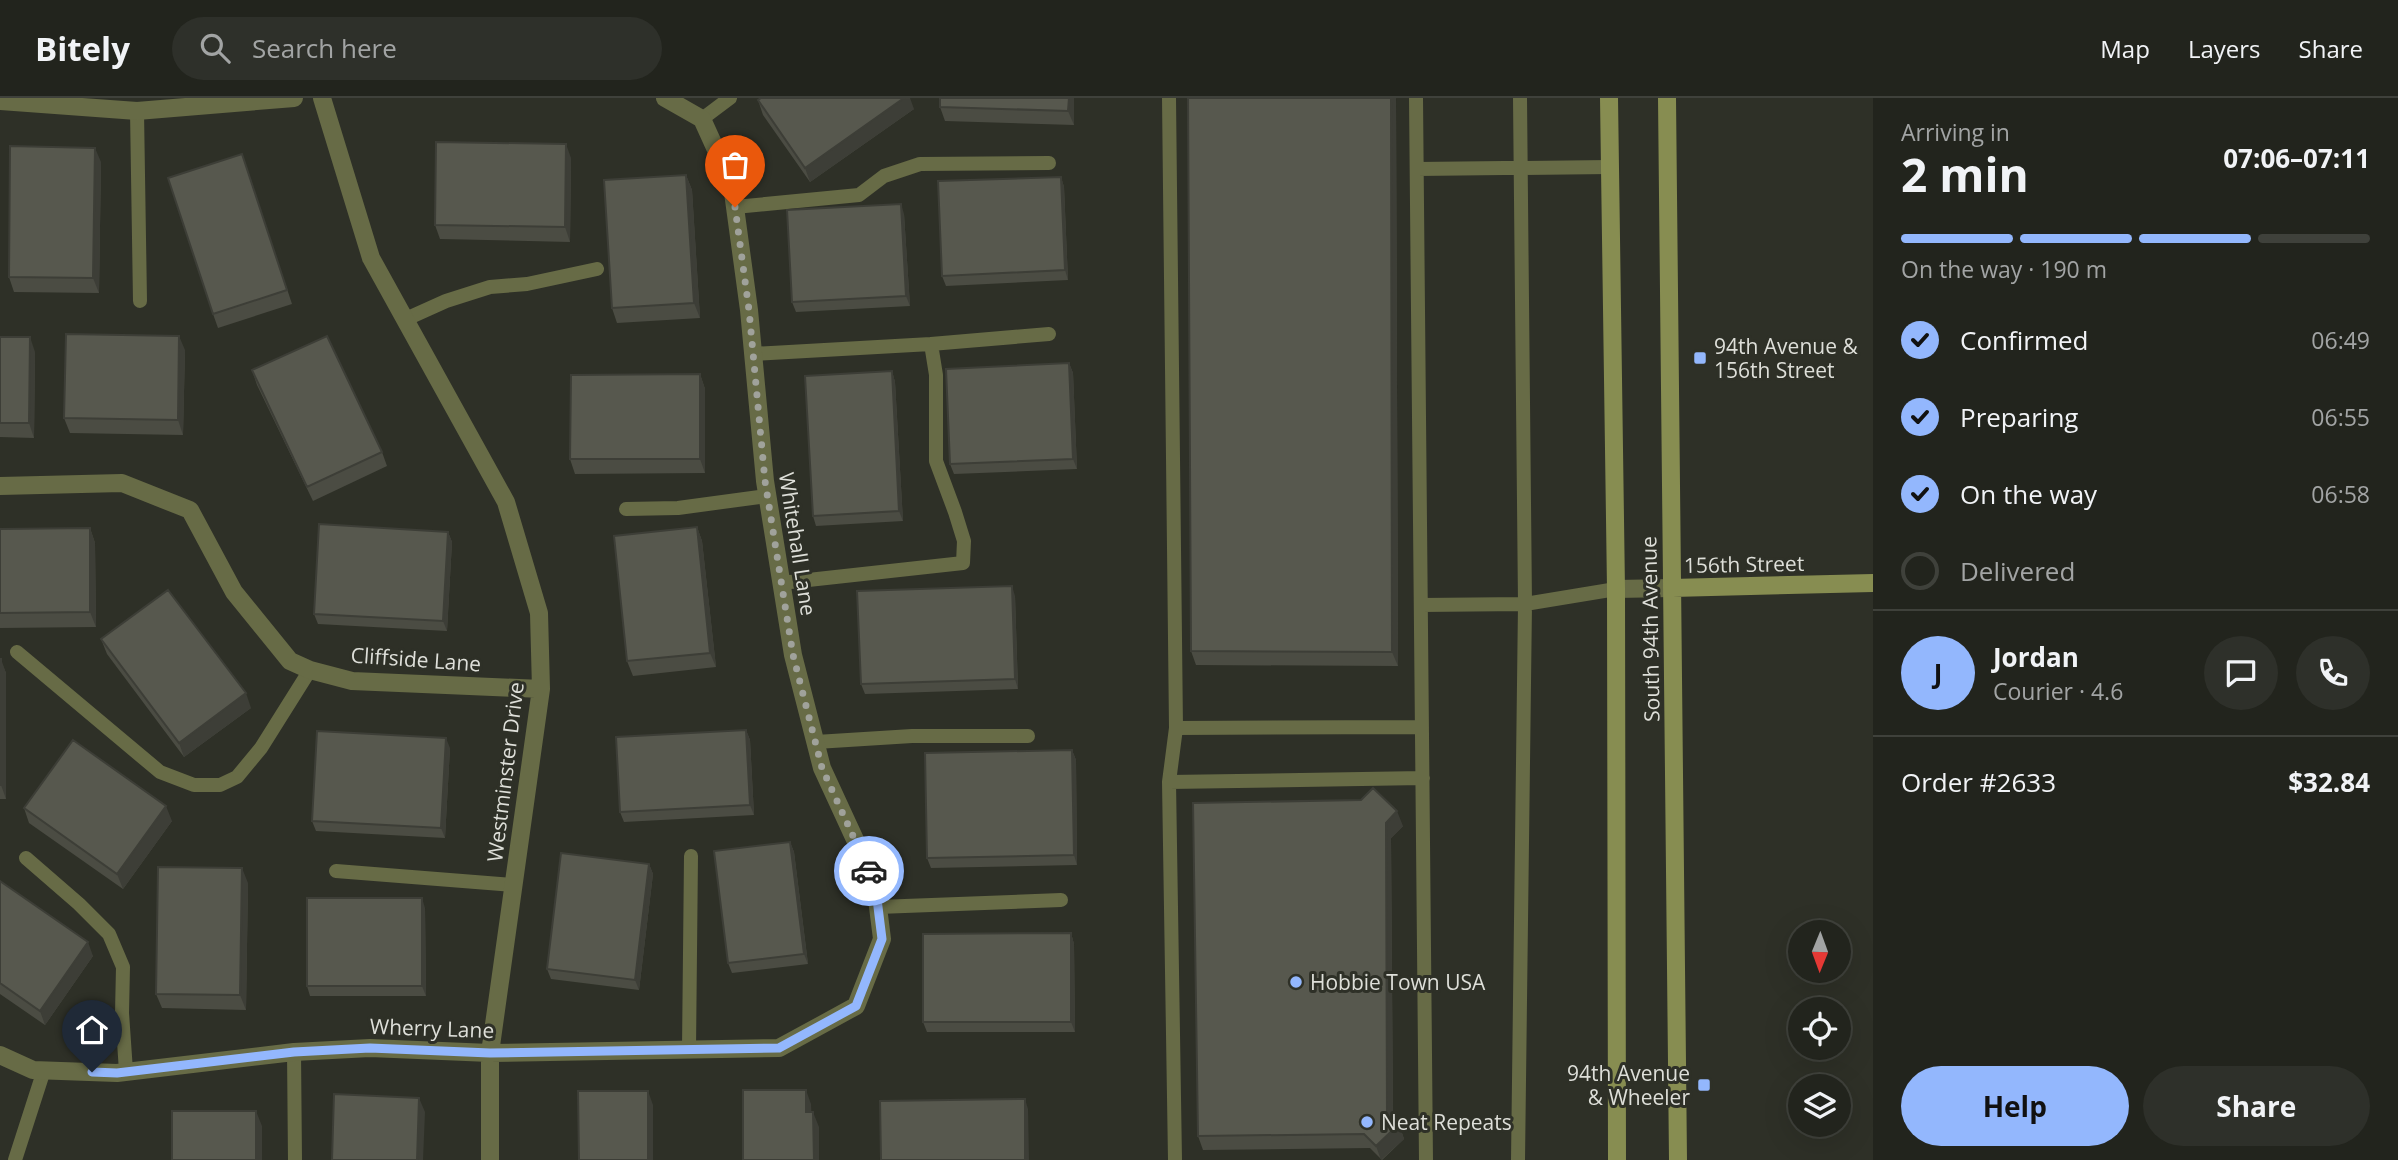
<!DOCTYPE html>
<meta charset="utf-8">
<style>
body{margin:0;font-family:"Open Sans",sans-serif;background:#2e302a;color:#f1f3f6;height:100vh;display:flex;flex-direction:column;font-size:26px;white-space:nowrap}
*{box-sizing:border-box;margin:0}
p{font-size:23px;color:#a2a4a4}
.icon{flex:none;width:38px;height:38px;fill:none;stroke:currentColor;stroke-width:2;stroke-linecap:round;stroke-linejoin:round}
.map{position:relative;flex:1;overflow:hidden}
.panel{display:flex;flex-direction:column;background:#22241d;width:525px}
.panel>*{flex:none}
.needle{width:46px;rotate:181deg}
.buttons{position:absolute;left:1788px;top:822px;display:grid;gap:14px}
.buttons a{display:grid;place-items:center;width:63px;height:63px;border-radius:50%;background:#22241d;box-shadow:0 7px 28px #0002,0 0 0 2px #3f413b;font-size:35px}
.pin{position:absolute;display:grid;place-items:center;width:60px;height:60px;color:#fff;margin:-72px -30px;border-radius:50% 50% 50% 0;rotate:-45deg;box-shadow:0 0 7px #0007}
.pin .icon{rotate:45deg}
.courier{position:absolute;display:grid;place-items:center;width:70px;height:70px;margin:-35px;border:5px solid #93b7fd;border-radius:50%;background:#fff;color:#222;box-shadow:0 2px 9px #0007}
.headline em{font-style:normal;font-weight:700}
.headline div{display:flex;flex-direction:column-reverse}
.headline{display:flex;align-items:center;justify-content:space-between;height:119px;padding:0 28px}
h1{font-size:46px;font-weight:700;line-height:52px}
.bar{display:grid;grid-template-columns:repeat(4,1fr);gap:10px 7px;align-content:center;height:84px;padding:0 28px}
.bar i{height:9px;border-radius:5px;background:#3f413b}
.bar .active{background:#93b7fd}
.bar p{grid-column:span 4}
.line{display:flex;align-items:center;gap:18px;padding:0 28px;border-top:2px solid #3f413b}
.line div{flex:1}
.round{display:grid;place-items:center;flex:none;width:74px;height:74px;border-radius:37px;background:#2e302a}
ol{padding:0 28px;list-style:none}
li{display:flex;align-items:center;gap:21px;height:77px}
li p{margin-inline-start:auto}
li .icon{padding:7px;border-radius:50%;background:#93b7fd;color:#111;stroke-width:4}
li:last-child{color:#a2a4a4}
li i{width:38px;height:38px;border:4px solid #3f413b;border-radius:50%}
.button{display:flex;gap:14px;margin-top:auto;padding:14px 28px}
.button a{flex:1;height:80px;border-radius:42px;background:#93b7fd;color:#111;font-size:28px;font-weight:700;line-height:80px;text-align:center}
.button a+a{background:#2e302a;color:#f1f3f6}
header{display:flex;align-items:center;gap:42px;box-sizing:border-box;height:98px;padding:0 35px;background:#22241d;border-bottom:2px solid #3f413b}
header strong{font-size:33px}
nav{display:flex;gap:38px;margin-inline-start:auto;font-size:24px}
.search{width:490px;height:63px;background:#2e302a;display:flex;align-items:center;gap:18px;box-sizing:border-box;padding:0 24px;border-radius:38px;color:#a2a4a4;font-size:26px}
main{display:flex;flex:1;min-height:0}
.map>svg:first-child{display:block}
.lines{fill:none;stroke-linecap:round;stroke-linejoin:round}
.lane{stroke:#676b46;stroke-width:14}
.street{stroke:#676b46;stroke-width:18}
.secondary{stroke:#878d51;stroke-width:18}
.wall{fill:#4b4c43}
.shaded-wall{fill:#3d3e37}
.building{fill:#57584e;stroke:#3d3e37;stroke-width:2}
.done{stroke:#a0a29b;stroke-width:7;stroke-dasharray:0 12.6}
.route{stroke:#93b7fd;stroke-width:9}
.poi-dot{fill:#93b7fd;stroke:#2e3027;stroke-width:2.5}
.labels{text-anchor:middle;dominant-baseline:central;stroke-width:6;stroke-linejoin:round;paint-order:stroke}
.poi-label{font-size:21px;fill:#dedfd9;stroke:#2e3027;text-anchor:start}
.street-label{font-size:21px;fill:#dedfd9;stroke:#2e3027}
</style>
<header>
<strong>Bitely</strong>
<div class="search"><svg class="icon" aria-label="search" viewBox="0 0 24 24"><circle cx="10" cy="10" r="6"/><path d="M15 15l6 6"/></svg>Search here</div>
<nav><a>Map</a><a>Layers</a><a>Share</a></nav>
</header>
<main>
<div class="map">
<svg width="1873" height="1062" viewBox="0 0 1873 1062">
<rect width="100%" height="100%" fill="#2e3027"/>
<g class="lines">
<!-- lane -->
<path class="lane" d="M1169,0L1176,630L1169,684L1175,1062
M1416,0L1426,1062
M137,13L140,203
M702,21L730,0
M1417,71L1610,69
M735,109L859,97L884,78L920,66L1049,65
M406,221L446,203L490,189L527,186L597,171
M931,246L1049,236
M753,256L931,246L936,277V363L955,414L964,443L963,465L781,485
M626,411L678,410L767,398
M1421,507L1525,506L1616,491
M17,554L160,674L194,687H220L237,679L261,650L310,572
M1176,630L1422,629
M816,644L912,638H1028
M1169,684L1423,680
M26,760L79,806L109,836L123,869L122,915L126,973
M336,773L513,787
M878,809L1061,802
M689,951L691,758
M294,954L295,1062
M15,1062L44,972
M1518,1062L1525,506L1520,0"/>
<!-- street -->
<path class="street" d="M322,0L371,160L506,404L539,515L541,591L490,955V1062
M0,3L137,13L294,0
M0,388L122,385L190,412L234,494L290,563L310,572L352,583L541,591
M1616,491L1672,490
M0,957L33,972L117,975L294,954L370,950L490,955L779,950L856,908L882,841L875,785L822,670L793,557L765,383L749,212L732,87L702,21L665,0"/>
<!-- secondary -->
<path class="secondary" d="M1609,0L1616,491L1617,1062
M1667,0L1678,1062
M1672,490L1873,485"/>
</g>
<!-- wall -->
<path class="wall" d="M1074,0V27L945,23L940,9Z
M1396,0L1398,568L1196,567L1191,553Z
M758,2L914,11L810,84L763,17Z
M571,60L570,144L440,141L435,127Z
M101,64L99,195L14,194L9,179Z
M247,70L292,206L218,230L213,216Z
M686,77L692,92L700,220L617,225L612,210Z
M1061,79L1064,89L1068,182L946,188L942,178Z
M904,116L910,208L796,214L792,204Z
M0,239L35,254L34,340L0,339Z
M185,252L183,337L70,335L64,320Z
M1069,265L1073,275L1077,371L954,376L950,366Z
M252,272L382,354L387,368L313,403L257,287Z
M892,273L895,284L903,423L816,428L813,418Z
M700,276L705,291V375L575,376L570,361Z
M697,429L702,443L716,569L633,578L627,563Z
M90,430L95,445L96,529L0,530V431Z
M448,434L452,444L447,533L318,526L314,516Z
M1015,498L1018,591L865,596L861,586Z
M101,541L251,610L184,659L107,556Z
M0,561L6,575V701H0Z
M746,632L750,642L754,717L624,724L620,714Z
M450,650L445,740L316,733L312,723Z
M1072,652L1076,662L1077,767L931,770L927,760Z
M1193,705L1403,728L1391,740L1393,1020L1399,1026L1404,1041L1382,1062L1370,1050L1203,1052L1198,1038Z
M24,710L172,723L123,791L29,725Z
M790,744L794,754L808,866L732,875L728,865Z
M649,766L653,776L639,892L551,881L547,871Z
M0,783L93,858L45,927L0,896Z
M248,785L246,912L162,910L156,896Z
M425,810L426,898H310L307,888Z
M1071,835L1074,846L1075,934H927L923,924Z"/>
<!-- shaded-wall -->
<path class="shaded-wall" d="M904,0H910L914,11L810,84L805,70Z
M1069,0H1074V27L1068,13Z
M1391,0H1396L1398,568L1392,554Z
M566,46L571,60L570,144L565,129Z
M95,50L101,64L99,195L93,180Z
M686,77L692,92L700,220L694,205Z
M1061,79L1064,89L1068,182L1065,172Z
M901,106L904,116L910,208L906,198Z
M179,238L185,252L183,337L178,322Z
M30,239L35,254L34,340L29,325Z
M1069,265L1073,275L1077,371L1073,361Z
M892,273L895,284L903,423L899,413Z
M700,276L705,291V375L700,361Z
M697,429L702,443L716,569L710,555Z
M90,430L95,445L96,529L90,514Z
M448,434L452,444L447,533L443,523Z
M1012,488L1015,498L1018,591L1015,581Z
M1,561L6,575V701L1,687Z
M246,595L251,610L184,659L179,645Z
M746,632L750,642L754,717L750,707Z
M446,640L450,650L445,740L441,730Z
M1072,652L1076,662L1077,767L1074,757Z
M166,708L172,723L123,791L117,776Z
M1397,713L1403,728L1391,740L1393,1029L1387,1014L1386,725Z
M790,744L794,754L808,866L804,856Z
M649,766L653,776L639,892L635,882Z
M242,770L248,785L246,912L240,897Z
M422,800L425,810L426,898L422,888Z
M1071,835L1074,846L1075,934L1071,924Z
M88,844L93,858L45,927L40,913Z
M806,992L811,1006L812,1029L806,1014Z
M648,993L653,1007V1062H648Z
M419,1000L425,1014L423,1062H417Z
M1025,1001L1028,1011L1029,1062H1025Z
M256,1013L262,1028V1062H256Z
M813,1014L819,1029V1062H814Z
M1399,1026L1404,1041L1381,1062L1376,1048Z"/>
<!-- building -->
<path class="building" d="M761,0H904L805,70L758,2Z
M940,0H1069L1068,13L940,9Z
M1188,0H1391L1392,554L1191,553Z
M436,44L566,46L565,129L435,127Z
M10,48L95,50L93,180L9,179Z
M242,56L287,192L213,216L168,80Z
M686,77L694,205L612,210L604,82Z
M1061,79L1065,172L942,178L938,83Z
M901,106L906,198L792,204L787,112Z
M66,236L179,238L178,322L64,320Z
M327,238L382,354L307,389L252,272Z
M0,239H30L29,325H0Z
M1069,265L1073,361L950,366L946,271Z
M892,273L899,413L813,418L805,278Z
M700,276V361H570L571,277Z
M319,426L448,434L443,523L314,516Z
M697,429L710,555L627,563L614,438Z
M90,430V514L0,515V431Z
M1012,488L1015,581L861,586L857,493Z
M168,492L246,595L179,645L101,541Z
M0,561H1V687H0Z
M746,632L750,707L620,714L616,639Z
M317,633L446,640L441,730L312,723Z
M73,642L166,708L117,776L24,710Z
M1072,652L1074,757L927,760L925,655Z
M1373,690L1397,713L1386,725L1387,1014L1399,1026L1376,1048L1364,1036L1198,1038L1193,705L1361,702Z
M790,744L804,856L728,865L714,753Z
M561,755L649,766L635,882L547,871Z
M158,769L242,770L240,897L156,896Z
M0,783L88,844L40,913L0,885Z
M307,800H422V888H307Z
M1071,835V924H923V836Z
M743,992H806V1014H813L814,1062H743Z
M578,993H648V1062H579Z
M334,996L419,1000L417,1062H332Z
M1025,1001V1062H881L880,1003Z
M172,1013H256V1062H172Z"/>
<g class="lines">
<!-- done -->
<path class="done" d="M735,109L749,212L765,383L793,557L822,670L869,773"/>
<!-- route -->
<path class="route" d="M92,974L117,975L294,954L370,950L490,955L779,950L856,908L882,841L875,785L869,773"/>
</g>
<!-- markers -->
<g class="poi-dot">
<rect x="1693" y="253" width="14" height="14" rx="3.5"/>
<circle cx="1296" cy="884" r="7"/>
<rect x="1697" y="980" width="14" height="14" rx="3.5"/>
<circle cx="1367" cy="1024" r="7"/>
</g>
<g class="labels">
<!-- poi labels -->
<g class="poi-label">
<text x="1714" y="248">94th Avenue &amp;<tspan x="1714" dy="24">156th Street</tspan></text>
<text x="1310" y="884">Hobbie Town USA</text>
<text x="1690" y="975" text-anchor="end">94th Avenue<tspan x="1690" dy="24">&amp; Wheeler</tspan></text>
<text x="1381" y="1024">Neat Repeats</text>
</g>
<!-- street labels -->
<g class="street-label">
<text transform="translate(798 446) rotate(81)">Whitehall Lane</text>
<text transform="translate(1744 466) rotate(-1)">156th Street</text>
<text transform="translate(1650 531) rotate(-91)">South 94th Avenue</text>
<text transform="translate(416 561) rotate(4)">Cliffside Lane</text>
<text transform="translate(505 674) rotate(-83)">Westminster Drive</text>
<text transform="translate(432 930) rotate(2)">Wherry Lane</text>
</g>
</g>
</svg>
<div class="buttons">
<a><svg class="needle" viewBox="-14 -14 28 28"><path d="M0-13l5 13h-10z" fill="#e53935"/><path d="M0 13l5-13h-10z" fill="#a2a4a4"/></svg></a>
<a><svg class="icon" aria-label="locate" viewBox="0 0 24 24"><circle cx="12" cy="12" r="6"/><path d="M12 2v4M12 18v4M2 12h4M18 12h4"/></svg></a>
<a><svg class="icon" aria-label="layers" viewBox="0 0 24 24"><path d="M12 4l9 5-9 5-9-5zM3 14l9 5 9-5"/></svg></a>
</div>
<div class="pin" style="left:735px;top:109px;background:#ea580c"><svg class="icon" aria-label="bag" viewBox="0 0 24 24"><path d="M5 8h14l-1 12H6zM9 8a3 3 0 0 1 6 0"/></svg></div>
<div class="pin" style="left:92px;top:974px;background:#1f2937"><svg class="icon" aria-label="home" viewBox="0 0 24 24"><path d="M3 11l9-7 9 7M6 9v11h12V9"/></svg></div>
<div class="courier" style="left:869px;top:773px"><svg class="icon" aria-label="car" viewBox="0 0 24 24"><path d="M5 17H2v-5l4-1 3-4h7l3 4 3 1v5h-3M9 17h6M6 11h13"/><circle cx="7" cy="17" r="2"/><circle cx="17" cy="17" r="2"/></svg></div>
</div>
<section class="panel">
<div class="headline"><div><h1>2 min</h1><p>Arriving in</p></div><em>07:06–07:11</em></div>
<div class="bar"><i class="active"></i><i class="active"></i><i class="active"></i><i></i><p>On the way · 190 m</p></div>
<ol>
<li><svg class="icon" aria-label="check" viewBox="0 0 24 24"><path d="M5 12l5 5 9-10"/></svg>Confirmed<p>06:49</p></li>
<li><svg class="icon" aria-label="check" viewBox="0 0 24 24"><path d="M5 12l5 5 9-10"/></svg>Preparing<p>06:55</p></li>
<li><svg class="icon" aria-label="check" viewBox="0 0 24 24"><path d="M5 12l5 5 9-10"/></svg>On the way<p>06:58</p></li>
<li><i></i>Delivered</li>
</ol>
<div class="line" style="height:126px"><b class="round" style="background:#93b7fd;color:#111">J</b><div><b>Jordan</b><p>Courier · 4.6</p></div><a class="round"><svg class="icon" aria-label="chat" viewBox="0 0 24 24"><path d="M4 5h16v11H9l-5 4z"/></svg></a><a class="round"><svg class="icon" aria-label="phone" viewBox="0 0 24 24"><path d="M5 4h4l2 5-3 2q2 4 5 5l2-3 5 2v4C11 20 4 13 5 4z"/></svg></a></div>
<div class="line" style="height:91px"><div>Order #2633</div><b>$32.84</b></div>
<div class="button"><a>Help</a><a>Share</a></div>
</section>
</main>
